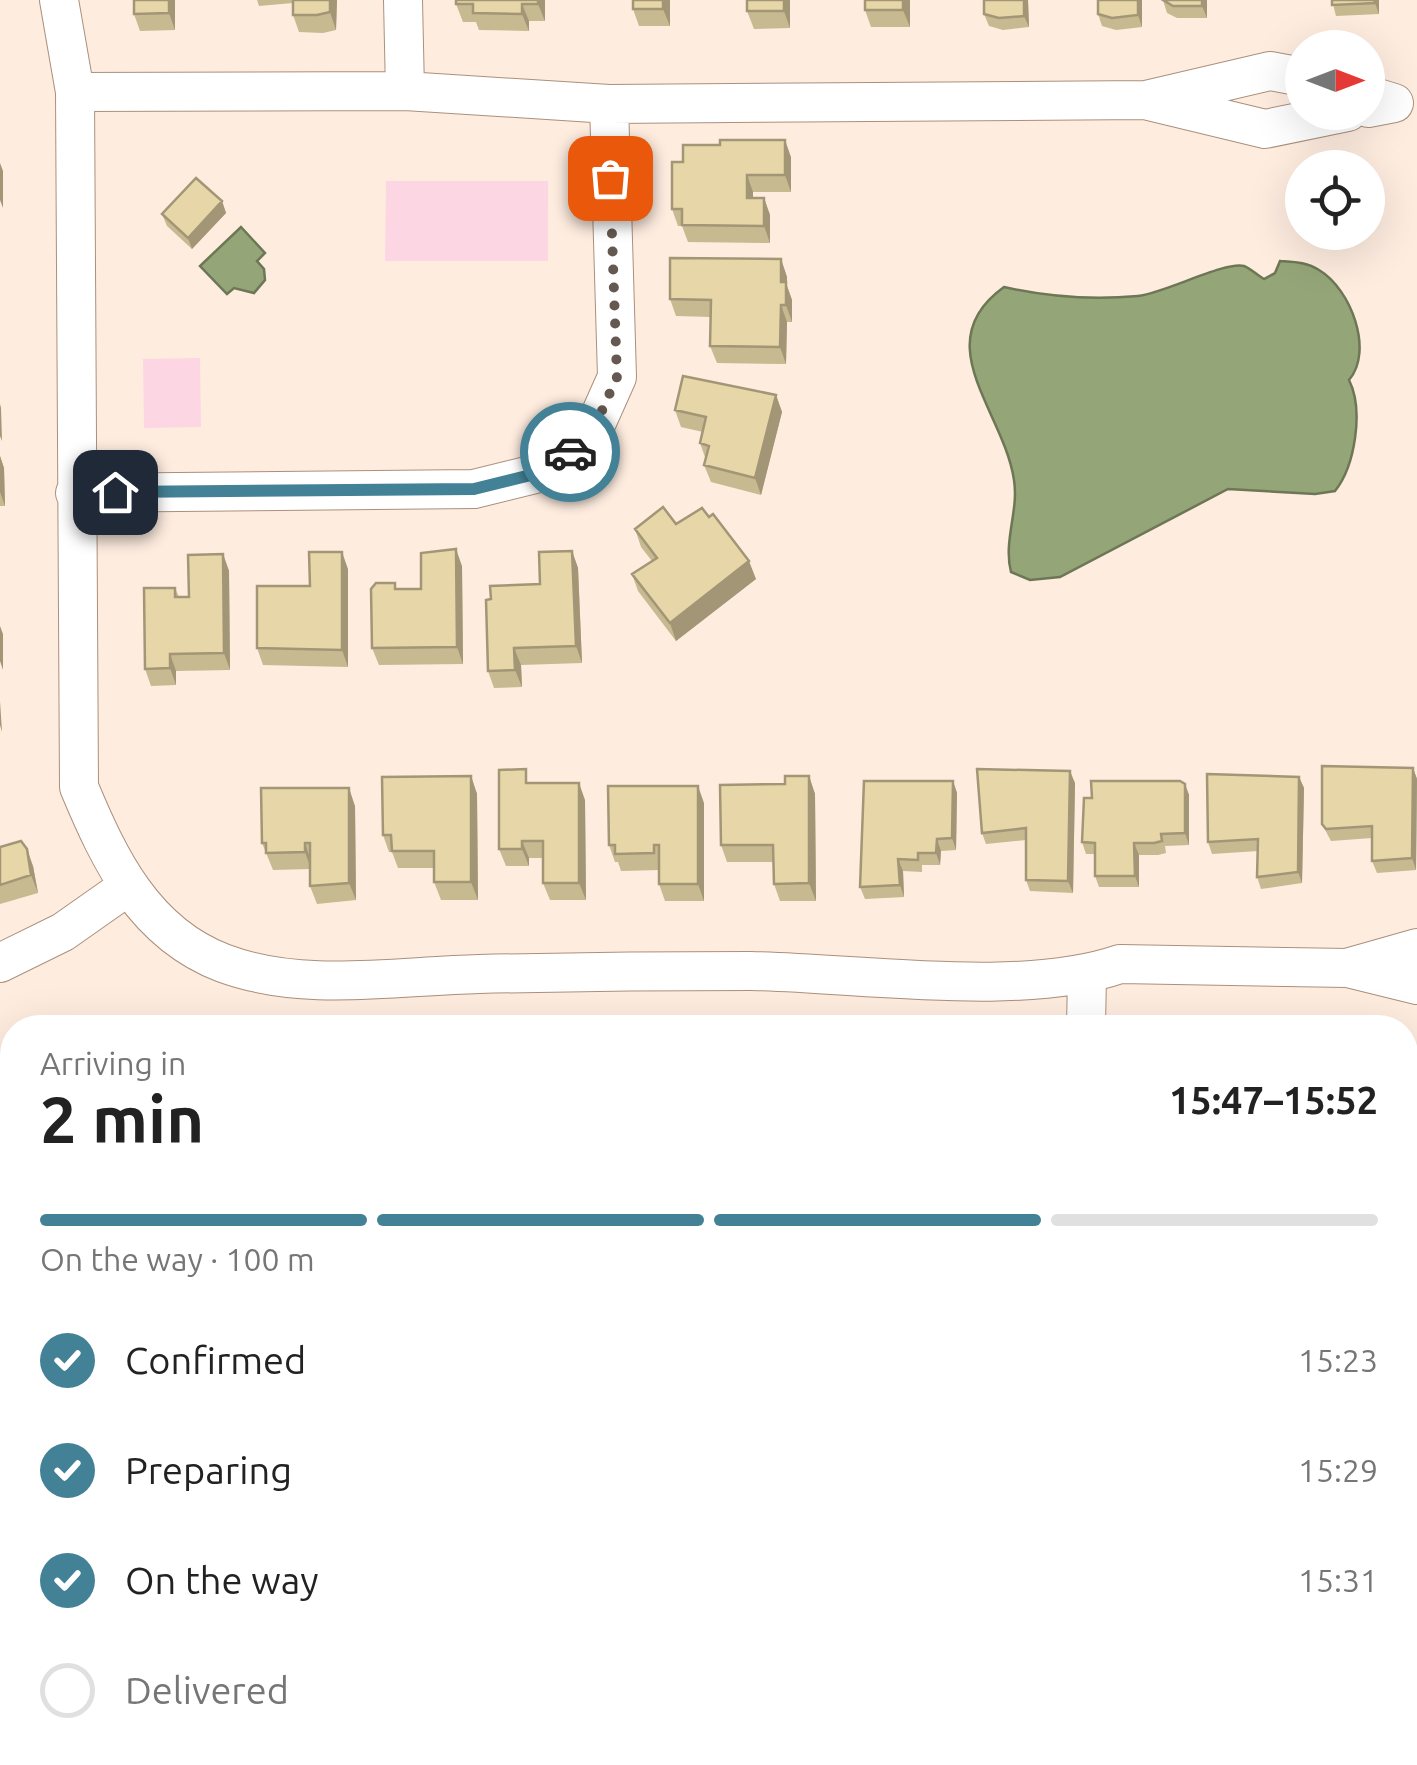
<!DOCTYPE html>
<meta charset="utf-8">
<style>
body{margin:0;font-family:Ubuntu,sans-serif;background:#f2f2f2;color:#222;height:100vh;display:flex;flex-direction:column;font-size:38px;white-space:nowrap}
*{box-sizing:border-box;margin:0}
p{font-size:32px;color:#767676}
.icon{flex:none;width:55px;height:55px;fill:none;stroke:currentColor;stroke-width:2;stroke-linecap:round;stroke-linejoin:round}
.map{position:relative;flex:1;overflow:hidden}
.side{position:absolute;left:0px;top:1015px;width:1418px;height:750px;display:flex;flex-direction:column;background:#fff;border-radius:40px 40px 0 0;box-shadow:0 10px 40px #0002}
.side>*{flex:none}
.needle{width:65px;rotate:90deg}
.controls{position:absolute;left:1285px;top:30px;display:grid;gap:20px}
.controls a{display:grid;place-items:center;width:100px;height:100px;border-radius:50%;background:#fff;box-shadow:0 10px 40px #0002;font-size:50px}
.pin{position:absolute;display:grid;place-items:center;width:85px;height:85px;color:#fff;margin:-42px;border-radius:20px;box-shadow:0 5px 15px #0006}
.courier{position:absolute;display:grid;place-items:center;width:100px;height:100px;margin:-50px;border:8px solid #438196;border-radius:50%;background:#fff;color:#222;box-shadow:0 2px 12px #0007}
.headline em{font-style:normal;font-weight:700}
.headline div{display:flex;flex-direction:column-reverse}
.headline{display:flex;align-items:center;justify-content:space-between;height:170px;padding:0 40px}
h1{font-size:65px;font-weight:700;line-height:75px}
.bar{display:grid;grid-template-columns:repeat(4,1fr);gap:15px 10px;align-content:center;height:120px;padding:0 40px}
.bar i{height:12px;border-radius:8px;background:#e0e0e0}
.bar .active{background:#438196}
.bar p{grid-column:span 4}
ol{padding:0 40px;list-style:none}
li{display:flex;align-items:center;gap:30px;height:110px}
li p{margin-inline-start:auto}
li .icon{padding:10px;border-radius:50%;background:#438196;color:#fff;stroke-width:4}
li:last-child{color:#767676}
li i{width:55px;height:55px;border:5px solid #e0e0e0;border-radius:50%}
.map>svg:first-child{display:block}
.green{fill:#fdd6e4}
.water{fill:#94a578;stroke:#6d7655;stroke-width:2.5}
.lines{fill:none;stroke-linecap:round;stroke-linejoin:round}
.stream{stroke:#6d7655;stroke-width:9}
.minor-casing{stroke:#ab907c;stroke-width:40}
.minor{stroke:#fff;stroke-width:38}
.wall{fill:#c7b990}
.shaded-wall{fill:#a29676}
.building{fill:#e7d7a8;stroke:#a29676;stroke-width:2.5}
.done{stroke:#655851;stroke-width:10;stroke-dasharray:0 18}
.route{stroke:#438196;stroke-width:12}
</style>
<div class="map">
<svg width="1417" height="1765" viewBox="0 0 1417 1765">
<rect width="100%" height="100%" fill="#feecdf"/>
<!-- green -->
<path class="green" d="M386,181H548V261H385Z
M200,358L201,427L144,428L143,359Z
M0,1247H12V1752H1405V1560H1417V1765H0Z"/>
<!-- water -->
<path class="water" d="M241,227L265,253L257,261L264,269L265,280L254,293L234,288L227,294L200,266Z
M1280,261C1294,262 1307,262 1319,270C1351,289 1374,351 1349,380C1364,410 1355,466 1335,491L1315,494L1228,489L1060,577L1030,580L1011,572C1003,541 1019,511 1014,480C1004,411 926,343 1004,287C1048,297 1093,300 1138,296C1165,293 1225,261 1244,266C1250,268 1258,276 1264,279L1275,273Z"/>
<g class="lines">
<!-- stream -->
<path class="stream" d="M0,1313L12,1312"/>
<!-- minor casing -->
<g class="minor-casing">
<path id="minor" d="M59,0L75,92L79,787C109,859 144,933 223,963C303,993 395,976 479,974C569,972 661,971 751,971C859,973 1021,998 1120,964L1348,968L1417,985
M403,0L405,91L609,104L1146,100L1270,71L1302,77
M75,92L405,91
M1368,95L1394,103L1368,108
M1149,101L1265,129L1348,112
M75,493L474,489L547,471L592,433L617,377L609,104
M0,963L63,932L127,887
M1350,967L1417,948
M1086,1028L1087,975
M1405,1452H1417"/>
</g>
<!-- minor -->
<use href="#minor" class="minor"/>
</g>
<!-- wall -->
<path class="wall" d="M175,0V30L140,31L134,14Z
M257,0H337L336,30L323,33L299,32L293,15V3L259,6Z
M545,0V21H529V31L479,30L476,22H463L456,4Z
M633,0H670V26H639L633,9Z
M747,0H790V28L754,29L747,11Z
M910,0V27H871L865,10Z
M984,0H1028L1029,27L1003,30L989,26L984,14Z
M1142,0V27L1116,30L1102,26L1098,14Z
M1163,0H1207V18H1177L1167,13Z
M1332,0H1379V14L1336,16Z
M791,157V192H753V198H764L770,215V243L688,242L682,226H678L672,209V162Z
M222,201L226,213L192,249L167,226L162,214Z
M781,259L787,277V286L792,300V322H787L786,364L717,363L710,346L711,317L676,316L670,299Z
M776,395L782,412L761,495L711,482L704,465L706,460L700,443L703,432L681,427L675,410Z
M0,456L4,468L5,506H0Z
M676,524L756,579L676,641L638,591L632,574L652,561L641,547L635,529Z
M572,551L578,568L582,663L521,665L522,687L494,688L488,671L540,584Z
M223,554L229,571L230,670L176,671V685L151,686L145,669L175,588L179,597H189Z
M462,566L463,664L379,665L372,648L421,589Z
M348,569V667L263,665L257,648L310,586Z
M1413,768L1417,779L1416,870L1377,873L1372,861V838L1331,841L1322,824Z
M471,776L477,794L478,900H441L434,882V868H398L392,852H389L383,835Z
M809,776L815,794L816,901H780L774,884V862H727L721,845L785,784Z
M1299,777L1304,788L1302,883L1261,889L1257,877L1258,851L1212,854L1208,842Z
M953,781L957,793L956,850L941,851L940,865H922V872L903,871L904,897L865,899L860,887Z
M530,783L585,800L586,900H550L543,883V858H529V866H506L499,849Z
M1075,783L1073,893L1030,891L1026,880V840L986,844L982,833Z
M1185,784L1189,795V845L1165,846L1166,853L1158,855H1139V887H1099L1095,876V854H1086L1082,842L1092,798Z
M704,803V901H665L659,884V870L621,871L618,862H615L609,845Z
M355,806L356,900L317,904L310,886V869L273,870L262,843Z
M0,847L33,866L38,893L0,904Z
M1405,1076L1417,1077V1163L1405,1164Z"/>
<!-- shaded-wall -->
<path class="shaded-wall" d="M169,0H175V30L169,13Z
M330,0H337L336,30L330,12Z
M538,0H545V21L538,4Z
M663,0H670V26L663,9Z
M784,0H790V28L784,11Z
M903,0H910V27L903,10Z
M1024,0H1028L1029,27L1024,16Z
M1138,0H1142V27L1138,15Z
M1202,0H1207V18L1202,6Z
M1374,0H1379V14L1375,3Z
M522,4L529,21V31L522,14Z
M785,140L791,157V192L785,175Z
M0,163L3,171V208L0,200Z
M747,175L753,192V215L747,198Z
M764,198L770,215V243L764,226Z
M222,201L226,213L192,249L188,238Z
M781,259L787,277V286L792,300V322L786,305L781,282Z
M781,305L787,322L786,364L780,347Z
M776,395L782,412L761,495L755,478Z
M0,404L1,408L2,441L0,436Z
M0,456L4,468L5,506L0,492Z
M456,549L462,566L463,664L457,647Z
M572,551L578,568L582,663L576,646Z
M342,552L348,569V667L342,650Z
M223,554L229,571L230,670L224,653Z
M749,561L756,579L676,641L670,623Z
M0,626L3,634V670L0,661Z
M514,648L521,665L522,687L515,670Z
M170,654L176,671V685L170,668Z
M0,700V701L2,732L0,725Z
M1413,768L1417,779L1416,870L1412,858Z
M1070,771L1075,783L1073,893L1068,881Z
M471,776L477,794L478,900L471,882Z
M809,776L815,794L816,901L809,883Z
M1299,777L1304,788L1302,883L1298,872Z
M953,781L957,793L956,850L952,838Z
M579,783L585,800L586,900L579,883Z
M1185,784L1189,795V845L1185,833Z
M698,786L704,803V901L698,884Z
M349,788L355,806L356,900L349,883Z
M937,839L941,851L940,865L936,853Z
M522,841L529,858V866L522,849Z
M305,843L311,861V869L305,852Z
M1134,843L1139,855V887L1135,876Z
M27,849L33,866L38,893L31,875Z
M898,859L903,871L904,897L900,885Z"/>
<!-- building -->
<path class="building" d="M134,0H169V13L134,14Z
M293,0H330V12L317,15H293Z
M456,0H538V4H522V14L473,13V4H456Z
M633,0H663V9H633Z
M747,0H784V11H747Z
M865,0H903V10H865Z
M984,0H1024V16L999,18L984,14Z
M1098,0H1138V15L1112,18L1098,14Z
M1163,0H1202V6H1173Z
M1332,0H1374L1375,3L1332,5Z
M720,140H785V175H747V198H764V226L682,225V209H672V162H683V145H720Z
M196,178L222,201L188,238L162,214Z
M670,258L781,259V282H786V305H781L780,347L710,346L711,300L670,299Z
M683,376L776,395L755,478L704,465L709,446L700,443L706,417L675,410Z
M663,507L676,524L702,508L709,517L713,514L749,561L670,623L632,574L657,558L635,529Z
M456,549L457,647L372,648L371,589L376,583H395V589H421V553Z
M572,551L576,646L514,648L515,670L488,671L486,600L491,599L490,586L540,584L539,552Z
M309,552H342V650L257,648V586H310Z
M223,554L224,653L170,654V668L145,669L144,588H175V597H189L188,555Z
M1322,766L1413,768L1412,858L1372,861V826L1326,829L1322,824Z
M526,769V783H579V883H543V841H522V849H499V770Z
M977,769L1070,771L1068,881L1026,880V828L982,833Z
M1207,774L1299,777L1298,872L1257,877L1258,839L1208,842Z
M471,776V882H434V851H392L391,835H383L382,777Z
M785,776H809V883L774,884L773,845H721L720,785L785,784Z
M864,781H953L952,838L937,839L936,853H918V860L898,859L900,885L860,887Z
M1091,781H1180L1185,784V833L1161,834L1162,841L1154,843H1134L1135,876H1095V843L1082,842L1084,798H1092Z
M608,786H698V884H659V845H654V853L615,854V845H609Z
M261,788H349V883L310,886V843H305V852L266,853V843H262Z
M21,841L27,849L31,875L0,885V847Z
M1405,1076L1417,1077V1152H1405Z"/>
<g class="lines">
<!-- done -->
<path class="done" d="M570,452L592,433L617,377L610,178"/>
<!-- route -->
<path class="route" d="M115,492L474,489L547,471L570,452"/>
</g>
</svg>
<div class="controls">
<a><svg class="needle" viewBox="-14 -14 28 28"><path d="M0-13l5 13h-10z" fill="#e53935"/><path d="M0 13l5-13h-10z" fill="#767676"/></svg></a>
<a><svg class="icon" aria-label="locate" viewBox="0 0 24 24"><circle cx="12" cy="12" r="6"/><path d="M12 2v4M12 18v4M2 12h4M18 12h4"/></svg></a>
</div>
<div class="pin" style="left:610px;top:178px;background:#ea580c"><svg class="icon" aria-label="bag" viewBox="0 0 24 24"><path d="M5 8h14l-1 12H6zM9 8a3 3 0 0 1 6 0"/></svg></div>
<div class="pin" style="left:115px;top:492px;background:#1f2937"><svg class="icon" aria-label="home" viewBox="0 0 24 24"><path d="M3 11l9-7 9 7M6 9v11h12V9"/></svg></div>
<div class="courier" style="left:570px;top:452px"><svg class="icon" aria-label="car" viewBox="0 0 24 24"><path d="M5 17H2v-5l4-1 3-4h7l3 4 3 1v5h-3M9 17h6M6 11h13"/><circle cx="7" cy="17" r="2"/><circle cx="17" cy="17" r="2"/></svg></div>
<section class="side">
<div class="headline"><div><h1>2 min</h1><p>Arriving in</p></div><em>15:47–15:52</em></div>
<div class="bar"><i class="active"></i><i class="active"></i><i class="active"></i><i></i><p>On the way · 100 m</p></div>
<ol>
<li><svg class="icon" aria-label="check" viewBox="0 0 24 24"><path d="M5 12l5 5 9-10"/></svg>Confirmed<p>15:23</p></li>
<li><svg class="icon" aria-label="check" viewBox="0 0 24 24"><path d="M5 12l5 5 9-10"/></svg>Preparing<p>15:29</p></li>
<li><svg class="icon" aria-label="check" viewBox="0 0 24 24"><path d="M5 12l5 5 9-10"/></svg>On the way<p>15:31</p></li>
<li><i></i>Delivered</li>
</ol>
</section>
</div>
